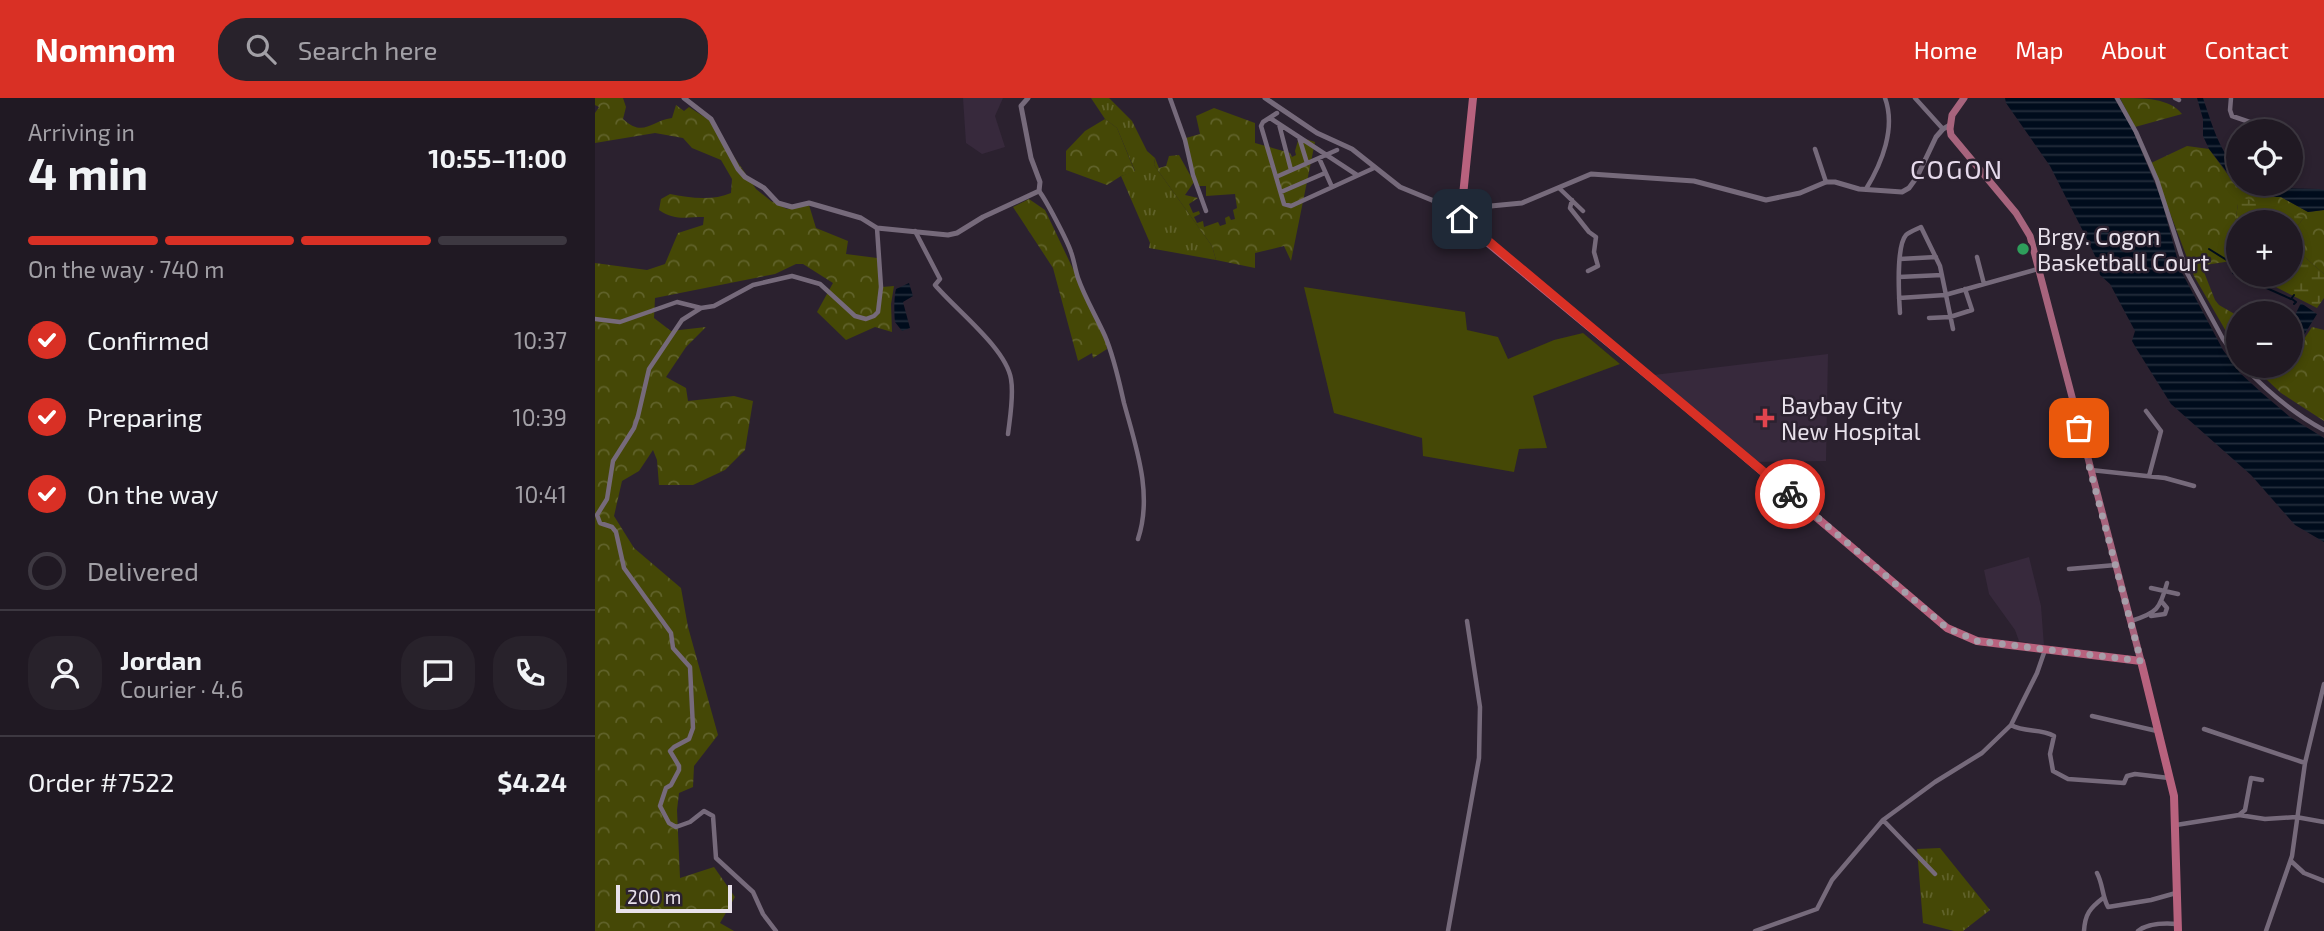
<!DOCTYPE html>
<meta charset="utf-8">
<style>
body{margin:0;font-family:"Exo 2",sans-serif;background:#28222b;color:#f1f3f6;height:100vh;display:flex;flex-direction:column;font-size:26px;white-space:nowrap}
*{box-sizing:border-box;margin:0}
p{font-size:23px;color:#a2a0a6}
.icon{flex:none;width:38px;height:38px;fill:none;stroke:currentColor;stroke-width:2;stroke-linecap:round;stroke-linejoin:round}
.map{position:relative;flex:1;overflow:hidden}
.side{display:flex;flex-direction:column;background:#201923;width:595px}
.side>*{flex:none}
.fabs{position:absolute;left:1631px;top:21px;display:grid;gap:14px}
.fabs a{display:grid;place-items:center;width:77px;height:77px;border-radius:50%;background:#201923;box-shadow:0 4px 10px #0003,0 0 0 2px #3d3841;font-size:35px}
.scale{position:absolute;left:21px;bottom:18px;width:116px;box-sizing:border-box;padding-left:7px;border:4px solid #e8e1eb;border-top:0;font-size:19px;line-height:24px;white-space:nowrap;color:#e8e1eb;-webkit-text-stroke:5px #2b212f;paint-order:stroke}
.pin{position:absolute;display:grid;place-items:center;width:60px;height:60px;color:#fff;margin:-30px;border-radius:14px;box-shadow:0 4px 10px #0006}
.courier{position:absolute;display:grid;place-items:center;width:70px;height:70px;margin:-35px;border:5px solid #d93025;border-radius:50%;background:#fff;color:#222;box-shadow:0 2px 9px #0007}
.overview em{font-style:normal;font-weight:700}
.overview div{display:flex;flex-direction:column-reverse}
.overview{display:flex;align-items:center;justify-content:space-between;height:119px;padding:0 28px}
h1{font-size:46px;font-weight:700;line-height:52px}
.bar{display:grid;grid-template-columns:repeat(4,1fr);gap:10px 7px;align-content:center;height:84px;padding:0 28px}
.bar i{height:9px;border-radius:5px;background:#3d3841}
.bar .active{background:#d93025}
.bar p{grid-column:span 4}
.line{display:flex;align-items:center;gap:18px;padding:0 28px;border-top:2px solid #3d3841}
.line div{flex:1}
.round{display:grid;place-items:center;flex:none;width:74px;height:74px;border-radius:28px;background:#28222b}
ol{padding:0 28px;list-style:none}
li{display:flex;align-items:center;gap:21px;height:77px}
li p{margin-inline-start:auto}
li .icon{padding:7px;border-radius:50%;background:#d93025;color:#fff;stroke-width:4}
li:last-child{color:#a2a0a6}
li i{width:38px;height:38px;border:4px solid #3d3841;border-radius:50%}
header{display:flex;align-items:center;gap:42px;box-sizing:border-box;height:98px;padding:0 35px;background:#d93025;color:#fff}
header strong{font-size:33px}
nav{display:flex;gap:38px;margin-inline-start:auto;font-size:24px}
.search{width:490px;height:63px;background:#28222b;display:flex;align-items:center;gap:18px;box-sizing:border-box;padding:0 24px;border-radius:28px;color:#a2a0a6;font-size:26px}
main{display:flex;flex:1;min-height:0}
.map>svg:first-child{display:block}
.built{fill:#37293c}
.grass{fill:url(#grass-tufts)}
.forest{fill:url(#forest-crowns)}
.wetland{fill:url(#wetland-marsh)}
.pitch{fill:#454806}
.water{fill:url(#water-rules)}
.lines{fill:none;stroke-linecap:round;stroke-linejoin:round}
.stream{stroke:#000c1c;stroke-width:2}
.minor{stroke:#766a7b;stroke-width:4.5}
.tertiary{stroke:#766a7b;stroke-width:5}
.primary{stroke:#a7647d;stroke-width:7}
.trunk{stroke:#b8627e;stroke-width:8}
.done{stroke:#a69ea9;stroke-width:7;stroke-dasharray:0 12.6}
.route{stroke:#d93025;stroke-width:9}
.leisure-dot{fill:#2e9e5b;stroke:#2b212f;stroke-width:2.5}
.health-dot{fill:#e0444e;stroke:#2b212f;stroke-width:2.5}
.labels{text-anchor:middle;dominant-baseline:central;stroke-width:5;stroke-linejoin:round;paint-order:stroke}
.poi-label{font-size:23px;fill:#e8e1eb;stroke:#2b212f;text-anchor:start}
.quarter-label{font-size:26px;letter-spacing:2px;fill:#e6daec;stroke:#2b212f}
</style>
<header>
<strong>Nomnom</strong>
<div class="search"><svg class="icon" aria-label="search" viewBox="0 0 24 24"><circle cx="10" cy="10" r="6"/><path d="M15 15l6 6"/></svg>Search here</div>
<nav><a>Home</a><a>Map</a><a>About</a><a>Contact</a></nav>
</header>
<main>
<section class="side">
<div class="overview"><div><h1>4 min</h1><p>Arriving in</p></div><em>10:55–11:00</em></div>
<div class="bar"><i class="active"></i><i class="active"></i><i class="active"></i><i></i><p>On the way · 740 m</p></div>
<ol>
<li><svg class="icon" aria-label="check" viewBox="0 0 24 24"><path d="M5 12l5 5 9-10"/></svg>Confirmed<p>10:37</p></li>
<li><svg class="icon" aria-label="check" viewBox="0 0 24 24"><path d="M5 12l5 5 9-10"/></svg>Preparing<p>10:39</p></li>
<li><svg class="icon" aria-label="check" viewBox="0 0 24 24"><path d="M5 12l5 5 9-10"/></svg>On the way<p>10:41</p></li>
<li><i></i>Delivered</li>
</ol>
<div class="line" style="height:126px"><a class="round"><svg class="icon" aria-label="person" viewBox="0 0 24 24"><circle cx="12" cy="8" r="4"/><path d="M4 21q1-7 8-7t8 7"/></svg></a><div><b>Jordan</b><p>Courier · 4.6</p></div><a class="round"><svg class="icon" aria-label="chat" viewBox="0 0 24 24"><path d="M4 5h16v11H9l-5 4z"/></svg></a><a class="round"><svg class="icon" aria-label="phone" viewBox="0 0 24 24"><path d="M5 4h4l2 5-3 2q2 4 5 5l2-3 5 2v4C11 20 4 13 5 4z"/></svg></a></div>
<div class="line" style="height:91px"><div>Order #7522</div><b>$4.24</b></div>
</section>
<div class="map">
<svg width="1729" height="833" viewBox="0 0 1729 833">
<defs>
<pattern id="grass-tufts" width="24" height="20" patternUnits="userSpaceOnUse" patternTransform="scale(1.75)"><rect width="24" height="20" fill="#454806"/><path d="M3 7l-1-3M5 7V3M7 7l1-3M15 17l-1-3M17 17v-4M19 17l1-3" fill="none" stroke="#60622a"/></pattern>
<pattern id="forest-crowns" width="20" height="18" patternUnits="userSpaceOnUse" patternTransform="scale(1.75)"><rect width="20" height="18" fill="#454806"/><path d="M2 6a3 3 0 1 1 6 0M12 15a3 3 0 1 1 6 0" fill="none" stroke="#60622a"/></pattern>
<pattern id="wetland-marsh" width="20" height="14" patternUnits="userSpaceOnUse" patternTransform="scale(1.75)"><rect width="20" height="14" fill="#454806"/><path d="M1 5h8M5 5V1M11 12h8M15 12V8" fill="none" stroke="#60622a"/></pattern>
<pattern id="water-rules" width="6" height="5" patternUnits="userSpaceOnUse" patternTransform="scale(1.75)"><rect width="6" height="5" fill="#000c1c"/><path d="M0 2.5h6" fill="none" stroke="#252f3d"/></pattern>
</defs>
<rect width="100%" height="100%" fill="#2b212f"/>
<!-- built -->
<path class="built" d="M368,0H408L400,18L410,49L387,56L371,45Z
M1233,256L1231,363L1157,364L1059,277Z
M1434,459L1446,508L1449,548L1424,543L1420,532L1394,496L1389,472Z"/>
<!-- grass -->
<path class="grass" d="M496,0H514L537,23L552,53L560,60L559,67L617,148L621,162L554,150L555,145L526,78L540,73L522,30L510,21Z
M1345,750L1395,812L1368,833H1359L1328,825L1322,751Z"/>
<!-- forest -->
<path class="forest" d="M0,0H28L31,9L28,21C49,40 55,23 77,20L81,7L89,13L94,9L114,22L161,91L176,103L192,111L214,107L221,130L253,143L251,156L282,160L287,189L299,188L296,206L297,234L280,229L251,242L222,214L238,185L208,166H201L180,176L60,200L59,220L76,233L111,229L91,249L71,279L91,290L93,303L139,298L158,303L150,352L130,372L98,387H64L62,362L58,352L44,373L27,383L19,418L39,450L86,490L93,529L123,637L99,668L98,689L84,695L82,712L85,780L119,769L140,799L125,825L139,833H0V165L52,172L70,166L83,135L108,127L109,119C92,119 80,123 64,112L66,101L75,96C94,100 118,103 136,95L137,81L126,62L97,50L88,40L60,35L0,45V15L4,9L0,7Z
M1525,0C1548,0 1575,0 1587,16L1540,29Z
M619,10L660,25V45L695,55L697,59L701,57L700,53L704,39L720,44L696,163L689,148L660,155V170L621,162L617,148L559,67L560,60L564,70L571,68L574,58L584,57L599,84L590,97L603,100L594,106L598,115L604,113L605,116L599,119L602,125L608,123L609,129L623,124L625,128L631,126L630,120L634,118L636,122L640,121L638,112L642,110L640,96L611,98V88H602L591,40L605,36L601,18Z
M510,21L522,30L540,74L526,78L512,87L471,72V53L490,33Z
M1592,48L1614,51L1636,81L1657,96L1686,99L1713,114L1729,112V176L1696,147V135L1709,120L1643,106L1639,132L1643,146V162L1610,167L1609,174L1620,202L1624,207L1643,218V254L1599,178L1556,65Z
M434,101L450,112L510,238L512,251L498,260L497,255L483,263L458,170L418,109Z
M1717,229L1729,232V323L1686,295L1657,268H1696V244L1705,247Z"/>
<!-- wetland -->
<path class="wetland" d="M1649,100L1709,120L1696,135V124H1643V131L1639,132L1643,106Z
M1696,147L1729,176V200L1722,210L1657,177H1696Z"/>
<!-- pitch -->
<path class="pitch" d="M709,189L870,214L872,232L903,239L913,261L959,242L988,235L1025,266L938,298L952,350L924,351L919,374L828,358L827,340L739,315Z"/>
<!-- water -->
<path class="water" d="M1410,0H1519L1537,30L1566,100L1585,171L1628,252L1645,275L1667,295L1695,319L1729,340V444L1700,427L1656,377L1576,306L1541,250L1537,243L1540,233L1515,186L1505,177L1502,162L1491,139L1455,68L1411,5Z
M1602,0H1608C1617,26 1624,53 1643,72V86H1657L1675,90L1724,91L1729,92V112L1713,114L1686,99H1672L1646,92L1614,51L1608,38V21Z
M314,185L318,198L308,204L315,230L307,233L300,224C299,217 299,198 301,191Z
M1706,205L1722,216L1704,245L1696,241V225Z"/>
<g class="lines">
<!-- stream -->
<path class="stream" d="M1614,151L1638,166L1643,165L1638,175L1696,201L1699,197
M1697,201L1701,204L1699,206"/>
<!-- minor -->
<path class="minor" d="M575,0L590,42L598,77L611,113
M1320,0L1348,31
M1522,0L1541,34L1562,82L1592,175L1628,241L1643,262
M1580,0L1584,2
M1636,0L1635,12L1637,18L1681,33
M682,15L668,24L666,28L689,106L696,108L779,70
M675,20L762,77
M684,26L696,72
M704,39L712,65
M1220,51L1231,84
M1640,58L1643,60
M724,60L737,89
M681,79L742,52
M964,90L988,113
M1271,91C1287,65 1301,30 1290,0
M444,93C451,102 472,142 476,154C479,162 480,171 483,180C490,200 501,218 510,238C519,259 524,283 529,305C541,349 558,396 543,441
M686,94L730,75
M977,102L975,110L994,134L1001,139L999,154L1003,168L993,173
M320,133L345,181L340,187C360,211 411,250 416,281C419,298 415,319 413,336
M1382,159L1389,186
M1305,161L1341,159
M1304,179L1347,177
M1304,200L1350,197L1443,171
M106,210L87,222L54,271L43,318L39,330L18,363L12,401L2,417L5,425L17,429L21,434L29,470L76,535L78,550L95,569L98,630L94,641L79,649L75,653L84,668V672L76,687L71,690L65,708L74,725L81,729L95,724L109,713L118,718L121,760L158,794L168,816L181,833
M1305,215C1304,200 1301,148 1311,137C1314,134 1322,131 1326,129L1345,168L1358,231
M1334,220L1355,219L1377,212L1370,191
M0,221L25,224L82,204L106,210L119,208L158,187L197,178L225,186L260,218L271,221L279,218L283,214L286,189L282,130
M1648,268C1672,293 1699,316 1729,332
M1551,313L1566,333L1554,378
M1496,372L1570,380L1599,388
M1474,471L1521,467
M1556,490L1583,496
M1556,518L1570,516L1572,510L1567,504
M1536,523C1562,515 1565,511 1572,485
M1497,618L1562,633
M1416,627C1430,635 1445,630 1459,638L1455,656L1458,673L1473,681L1529,685L1532,678L1540,676L1574,680
M1609,631L1710,665
M1644,717L1650,712L1656,680L1667,682
M1288,722L1340,776
M1581,727L1644,717L1670,721L1701,719L1729,724
M1696,763L1709,775L1729,783
M1502,775C1508,786 1507,798 1513,809L1556,802L1581,795
M853,833L884,660L885,609L872,523
M1160,833L1222,811L1237,782L1288,722L1340,684L1387,655L1416,627L1442,575L1450,552
M1489,833C1490,816 1495,810 1508,800
M1543,833C1553,825 1569,825 1582,826
M1671,833L1697,758L1710,665L1729,586"/>
<!-- tertiary -->
<path class="tertiary" d="M89,0L116,21L143,71L150,79L169,90L183,105L197,109L214,105L266,120L282,130L353,137L362,135L388,119L444,93L445,84L436,60L426,8L433,0
M670,0L722,35L757,51L805,89L844,105L875,110L927,105L996,76L1099,83L1171,102L1205,95L1231,84H1240L1264,91L1307,94L1314,90L1322,79L1341,39L1348,31L1355,27"/>
<!-- primary -->
<path class="primary" d="M1369,0L1357,17L1355,31L1356,37L1421,115L1435,138L1546,563"/>
<!-- trunk -->
<path class="trunk" d="M878,0L866,117L869,125L1109,324L1352,530L1382,543L1546,563L1579,698L1583,833"/>
</g>
<g class="lines">
<!-- done -->
<path class="done" d="M1195,396L1352,530L1382,543L1546,563L1484,330"/>
<!-- route -->
<path class="route" d="M867,121L1195,396"/>
</g>
<!-- markers -->
<circle class="leisure-dot" cx="1428" cy="151" r="7"/>
<path class="health-dot" d="M1166.5 309.5h7v7h7v7h-7v7h-7v-7h-7v-7h7z"/>
<g class="labels">
<!-- poi labels -->
<g class="poi-label">
<text x="1442" y="138">Brgy. Cogon<tspan x="1442" dy="26">Basketball Court</tspan></text>
<text x="1186" y="307">Baybay City<tspan x="1186" dy="26">New Hospital</tspan></text>
</g>
<!-- quarter labels -->
<g class="quarter-label">
<text x="1362" y="70">COGON</text>
</g>
</g>
</svg>
<div class="fabs">
<a><svg class="icon" aria-label="locate" viewBox="0 0 24 24"><circle cx="12" cy="12" r="6"/><path d="M12 2v4M12 18v4M2 12h4M18 12h4"/></svg></a>
<a>+</a>
<a>−</a>
</div>
<div class="scale">200 m</div>
<div class="pin" style="left:1484px;top:330px;background:#ea580c"><svg class="icon" aria-label="bag" viewBox="0 0 24 24"><path d="M5 8h14l-1 12H6zM9 8a3 3 0 0 1 6 0"/></svg></div>
<div class="pin" style="left:867px;top:121px;background:#1f2937"><svg class="icon" aria-label="home" viewBox="0 0 24 24"><path d="M3 11l9-7 9 7M6 9v11h12V9"/></svg></div>
<div class="courier" style="left:1195px;top:396px"><svg class="icon" aria-label="bike" viewBox="0 0 24 24"><circle cx="6" cy="16" r="4"/><circle cx="18" cy="16" r="4"/><path d="M6 16l4-8h5l3 8M10 8l3 8H6M13 5h3"/></svg></div>
</div>
</main>
